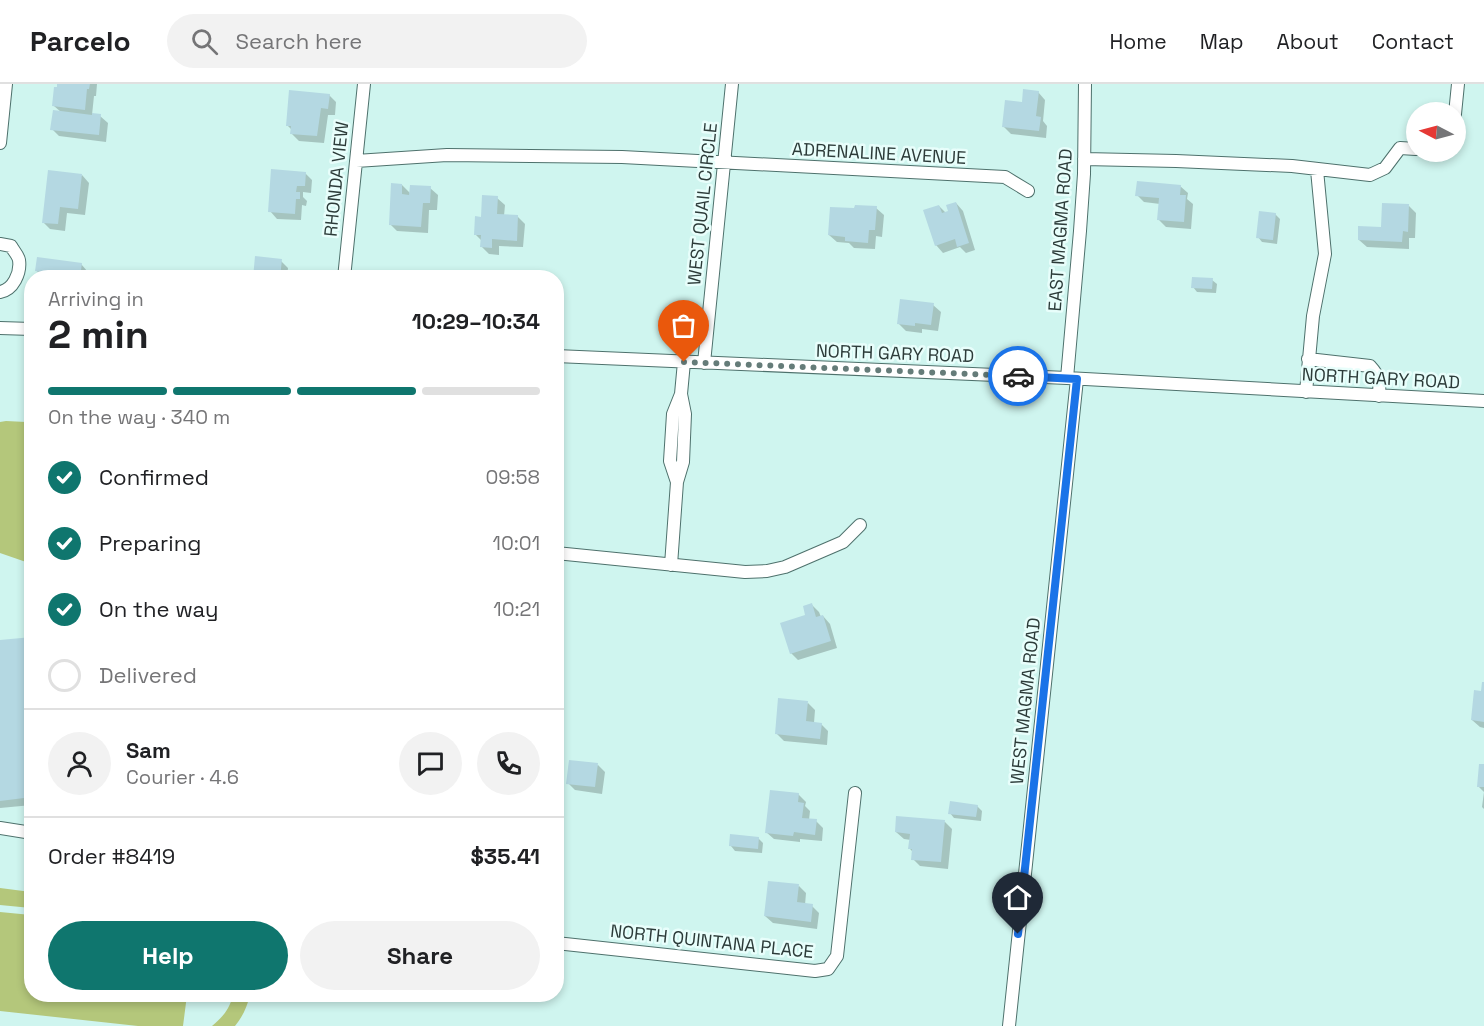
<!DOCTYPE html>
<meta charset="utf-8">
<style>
body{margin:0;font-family:"Space Grotesk",sans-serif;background:#f2f2f2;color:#202124;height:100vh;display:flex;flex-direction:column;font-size:22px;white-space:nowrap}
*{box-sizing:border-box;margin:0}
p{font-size:20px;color:#757577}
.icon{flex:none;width:33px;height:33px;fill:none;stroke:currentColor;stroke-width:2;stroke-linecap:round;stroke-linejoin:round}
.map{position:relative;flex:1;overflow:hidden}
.side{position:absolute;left:24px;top:186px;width:540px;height:732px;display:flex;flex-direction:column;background:#fff;border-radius:24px;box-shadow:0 3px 9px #0003}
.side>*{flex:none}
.needle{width:39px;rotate:276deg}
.controls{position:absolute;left:1406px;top:18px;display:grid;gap:12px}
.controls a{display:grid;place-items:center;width:60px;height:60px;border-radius:50%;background:#fff;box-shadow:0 3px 9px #0003;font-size:30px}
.pin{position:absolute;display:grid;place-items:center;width:51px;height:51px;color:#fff;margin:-62px -26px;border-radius:50% 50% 50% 0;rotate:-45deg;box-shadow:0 0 6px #0007}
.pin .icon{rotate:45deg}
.courier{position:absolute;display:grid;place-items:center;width:60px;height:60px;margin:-30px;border:4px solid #1a73e8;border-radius:50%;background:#fff;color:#222;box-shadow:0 2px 8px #0007}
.overview em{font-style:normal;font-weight:600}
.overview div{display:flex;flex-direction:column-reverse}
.overview{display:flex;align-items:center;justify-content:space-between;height:102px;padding:0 24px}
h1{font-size:39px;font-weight:600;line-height:45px}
.bar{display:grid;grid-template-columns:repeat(4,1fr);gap:9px 6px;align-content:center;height:72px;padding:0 24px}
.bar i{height:8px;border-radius:4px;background:#e0e0e0}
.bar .on{background:#0f766e}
.bar p{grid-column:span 4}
.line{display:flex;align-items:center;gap:15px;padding:0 24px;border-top:2px solid #e0e0e0}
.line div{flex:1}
.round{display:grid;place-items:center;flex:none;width:63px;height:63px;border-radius:32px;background:#f2f2f2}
ol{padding:0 24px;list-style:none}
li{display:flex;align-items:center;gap:18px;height:66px}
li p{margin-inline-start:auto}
li .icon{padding:6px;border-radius:50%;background:#0f766e;color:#fff;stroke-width:4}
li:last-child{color:#757577}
li i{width:33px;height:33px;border:3px solid #e0e0e0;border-radius:50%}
.primary-button{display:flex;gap:12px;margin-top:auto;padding:12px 24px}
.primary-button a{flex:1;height:69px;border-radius:36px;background:#0f766e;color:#fff;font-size:24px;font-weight:600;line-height:69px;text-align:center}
.primary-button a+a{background:#f2f2f2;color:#202124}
header{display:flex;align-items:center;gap:36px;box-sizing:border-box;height:84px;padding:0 30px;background:#fff;border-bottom:2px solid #e0e0e0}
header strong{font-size:28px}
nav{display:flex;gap:33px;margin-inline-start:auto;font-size:21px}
.search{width:420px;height:54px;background:#f2f2f2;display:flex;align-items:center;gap:15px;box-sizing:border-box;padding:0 21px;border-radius:33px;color:#757577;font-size:22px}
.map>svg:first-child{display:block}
.green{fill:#b4c77b}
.shadow{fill:#0003}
.building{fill:#b4d8e2}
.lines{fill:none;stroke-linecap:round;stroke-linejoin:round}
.minor-casing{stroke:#4e716c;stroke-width:14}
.minor{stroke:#fff;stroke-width:12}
.done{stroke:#657c79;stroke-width:6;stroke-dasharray:0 10.8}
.route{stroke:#1a73e8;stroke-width:8}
.labels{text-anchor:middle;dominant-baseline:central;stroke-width:5;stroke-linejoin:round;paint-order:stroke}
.street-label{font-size:18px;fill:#2c3b39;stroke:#e8fefb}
</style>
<header>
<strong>Parcelo</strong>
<div class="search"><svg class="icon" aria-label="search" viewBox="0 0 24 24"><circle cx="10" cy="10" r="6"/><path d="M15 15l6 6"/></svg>Search here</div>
<nav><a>Home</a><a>Map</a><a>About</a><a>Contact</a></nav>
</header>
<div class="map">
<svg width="1484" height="942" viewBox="0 0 1484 942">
<rect width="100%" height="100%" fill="#cff5ef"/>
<!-- green -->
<path class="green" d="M6,337L26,338L31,340L32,475L26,478L0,469V338Z
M0,804L31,808V824L0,821Z
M0,828L31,831L32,910L187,911L183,942H138L0,927Z
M233,911H250C247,923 243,932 235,942H212C223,933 230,924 233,911Z"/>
<!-- shadow -->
<path class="shadow" d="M59,0H97L96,12H94L92,31L100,32L108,39L106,58L59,52L52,45L61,28L54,22Z
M1038,8L1045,16L1043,37L1047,42L1046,54L1011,50L1003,42L1023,19Z
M329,11L336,18L335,31H328L324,59L299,57L292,50V46L287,41Z
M305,89L312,96L311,109L303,108V113L307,117L306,122L302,121L301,136L277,135L270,127Z
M82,91L89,99L85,131L67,129L65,147L50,145L43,138Z
M402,101L411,110L430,104L438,111L437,126H429L428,149L397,147L390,140Z
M1180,102L1188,109L1187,115L1193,120L1191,145L1166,143L1159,136L1160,120L1144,118L1137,111Z
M497,114L505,121L504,132H517L525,140L523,163L499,162V171L489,170L482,163V157L475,150L482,135Z
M956,119L963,127L975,166L966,169L960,163L943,169L936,161L939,122L946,129L950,128Z
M1409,122L1416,129L1415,154H1409V165L1367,163L1359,156L1382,144Z
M876,124L884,131L882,153L876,152L875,165L854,164L849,159L837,158L829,151Z
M1275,130L1280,135L1277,160L1262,158L1258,153Z
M281,177L288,184L287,194H255Z
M81,180L88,188L87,194H43L37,187Z
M1212,196L1217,200L1216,209L1197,208L1193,203Z
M933,221L941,228L938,247L922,245V249L906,247L899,240Z
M556,508L564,516L562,549H556Z
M812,521L819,528L821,533L823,532L830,540L837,564L798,576L791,569Z
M32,555V721L0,724V558Z
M1484,600V644L1480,643L1472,636Z
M556,604L561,609L558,636H556Z
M808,619L815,626L814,639L821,640L828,647L827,661L784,657L776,649Z
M598,681L605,688L602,710L575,706L568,699Z
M1484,682V725L1482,723L1484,708L1478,702Z
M798,710L806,718L805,722L810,727L809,736L816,737L823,744L822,757L800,755V758L774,755L766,748Z
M977,722L982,727L981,737L954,734L950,729Z
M945,738L952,745L948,785L920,782L913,775V768L910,765L911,756L904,755L896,748Z
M758,754L763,759L762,769L735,767L731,762Z
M799,802L806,809L805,821L812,822L819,829L817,845L773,839L765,832Z"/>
<!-- building -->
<path class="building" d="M57,0H90L89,5H87L85,26L52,22L54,3H57Z
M1023,5L1039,7L1036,32L1041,33L1039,47L1002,43L1005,16L1022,18Z
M289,6L330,10L328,25L321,24L317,52L290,50L291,42H286Z
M53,26L92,31V29L101,30L99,51L50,46Z
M271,85L306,88L305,102H297L296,108H300V115H296L295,130L268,128Z
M48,86L82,90L78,125L60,123L58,140L42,139Z
M1137,97L1181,101L1180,111H1186L1184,138L1157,136L1159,114L1135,112Z
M391,99L402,100V110L409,111L410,101L431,102L430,119H423L421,143L389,141Z
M482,111L498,112L497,130L518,131L517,157L492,155V164L480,163L481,151H474L475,132L481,133Z
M956,118L969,159L957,163L955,155L935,162L923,126L939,121L942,129L948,127L946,121Z
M1382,119L1409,120L1408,148L1403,147L1402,158L1358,156V142L1381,143Z
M855,121L877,122L875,146H869L868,159L845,157V153L828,151L830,123L854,124Z
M1259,127L1276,129L1273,156L1256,154Z
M255,172L282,175L280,194H253Z
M37,173L82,179L80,194H47L48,189L35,187Z
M1192,193L1213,194L1212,205L1191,204Z
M900,215L934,219L931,241L915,239V242L897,240Z
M812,519L816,533L823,531L831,557L790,570L780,539L805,531L803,522Z
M32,553V713L0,717V556Z
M1482,598H1484V638L1471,636L1474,606L1481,607Z
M778,614L808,617L806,637L822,639L820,655L775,650Z
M569,676L598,679L595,703L566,700Z
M1479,680H1484V703H1477Z
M770,706L799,709L798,718L804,719L802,734L817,735L815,751L794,748L793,752L765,749Z
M950,717L978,721L976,733L948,730Z
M896,732L945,736L941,778L911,776L912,765H908L910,750L895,748Z
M730,750L759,753L758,765L729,762Z
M768,797L799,800L797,818L813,820L811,838L764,832Z"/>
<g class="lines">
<!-- minor casing -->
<g class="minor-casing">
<path id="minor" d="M1455,30L1458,0
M0,59L6,0
M1084,75L1176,77L1292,82L1370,91L1385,84L1400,64L1416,65
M356,77L447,71L622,73L1005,93L1028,107
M0,160L11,162C13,166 18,171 19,176C21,189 13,206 0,208
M344,194L364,0
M0,244L32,245
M556,272L1067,294L1484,317
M1308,275L1370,282C1380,293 1380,297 1379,312
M704,279L732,0
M1067,294L1080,147L1084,90L1085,0
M1306,308L1313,232L1325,170L1317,86
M677,398L670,377L673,330L681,310
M556,469L745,488L767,487L785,483L843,458L860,441
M671,481L677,398L683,378L685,330L681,310L684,278
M0,744L32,749
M556,859L815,887L828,885L837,872L855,709
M1009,942L1077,295"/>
</g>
<!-- minor -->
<use href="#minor" class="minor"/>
</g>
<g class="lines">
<!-- done -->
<path class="done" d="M684,278L1018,292"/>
<!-- route -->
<path class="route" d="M1018,292L1077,295L1018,850"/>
</g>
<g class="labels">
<!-- street labels -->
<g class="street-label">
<text transform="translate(879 69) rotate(3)">ADRENALINE AVENUE</text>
<text transform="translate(336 95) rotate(-84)">RHONDA VIEW</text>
<text transform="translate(702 120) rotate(-84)">WEST QUAIL CIRCLE</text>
<text transform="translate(1060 146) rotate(-86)">EAST MAGMA ROAD</text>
<text transform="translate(895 269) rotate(2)">NORTH GARY ROAD</text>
<text transform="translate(1381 294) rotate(3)">NORTH GARY ROAD</text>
<text transform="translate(1025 617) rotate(-84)">WEST MAGMA ROAD</text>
<text transform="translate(712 857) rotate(6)">NORTH QUINTANA PLACE</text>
</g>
</g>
</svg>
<div class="controls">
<a><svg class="needle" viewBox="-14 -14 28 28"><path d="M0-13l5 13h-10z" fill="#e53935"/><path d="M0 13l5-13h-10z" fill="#757577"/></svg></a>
</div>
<div class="pin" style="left:684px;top:278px;background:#ea580c"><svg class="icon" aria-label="bag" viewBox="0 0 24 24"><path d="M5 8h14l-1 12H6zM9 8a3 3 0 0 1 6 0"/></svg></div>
<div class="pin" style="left:1018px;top:850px;background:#1f2937"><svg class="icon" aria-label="home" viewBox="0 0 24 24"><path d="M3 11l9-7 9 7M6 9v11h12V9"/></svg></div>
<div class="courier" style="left:1018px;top:292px"><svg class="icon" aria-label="car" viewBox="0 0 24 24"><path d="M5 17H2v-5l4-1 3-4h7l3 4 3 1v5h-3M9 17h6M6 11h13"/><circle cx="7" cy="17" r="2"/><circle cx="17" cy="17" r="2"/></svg></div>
<section class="side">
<div class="overview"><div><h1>2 min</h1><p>Arriving in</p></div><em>10:29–10:34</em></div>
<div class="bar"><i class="on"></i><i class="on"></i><i class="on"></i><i></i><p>On the way · 340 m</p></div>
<ol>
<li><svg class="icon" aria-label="check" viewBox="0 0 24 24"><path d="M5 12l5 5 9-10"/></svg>Confirmed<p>09:58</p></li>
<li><svg class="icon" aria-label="check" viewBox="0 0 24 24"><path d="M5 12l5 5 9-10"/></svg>Preparing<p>10:01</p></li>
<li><svg class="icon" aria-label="check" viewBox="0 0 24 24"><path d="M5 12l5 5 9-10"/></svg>On the way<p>10:21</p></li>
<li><i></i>Delivered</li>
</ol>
<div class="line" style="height:108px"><a class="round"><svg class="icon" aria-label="person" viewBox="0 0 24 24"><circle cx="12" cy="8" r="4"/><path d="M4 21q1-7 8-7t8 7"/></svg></a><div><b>Sam</b><p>Courier · 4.6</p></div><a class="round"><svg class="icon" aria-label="chat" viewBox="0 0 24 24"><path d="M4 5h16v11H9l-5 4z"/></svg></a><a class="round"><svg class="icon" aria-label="phone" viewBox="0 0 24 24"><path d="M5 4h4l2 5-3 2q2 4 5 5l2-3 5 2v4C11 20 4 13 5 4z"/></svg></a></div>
<div class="line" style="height:78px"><div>Order #8419</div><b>$35.41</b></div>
<div class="primary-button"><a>Help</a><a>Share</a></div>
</section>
</div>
